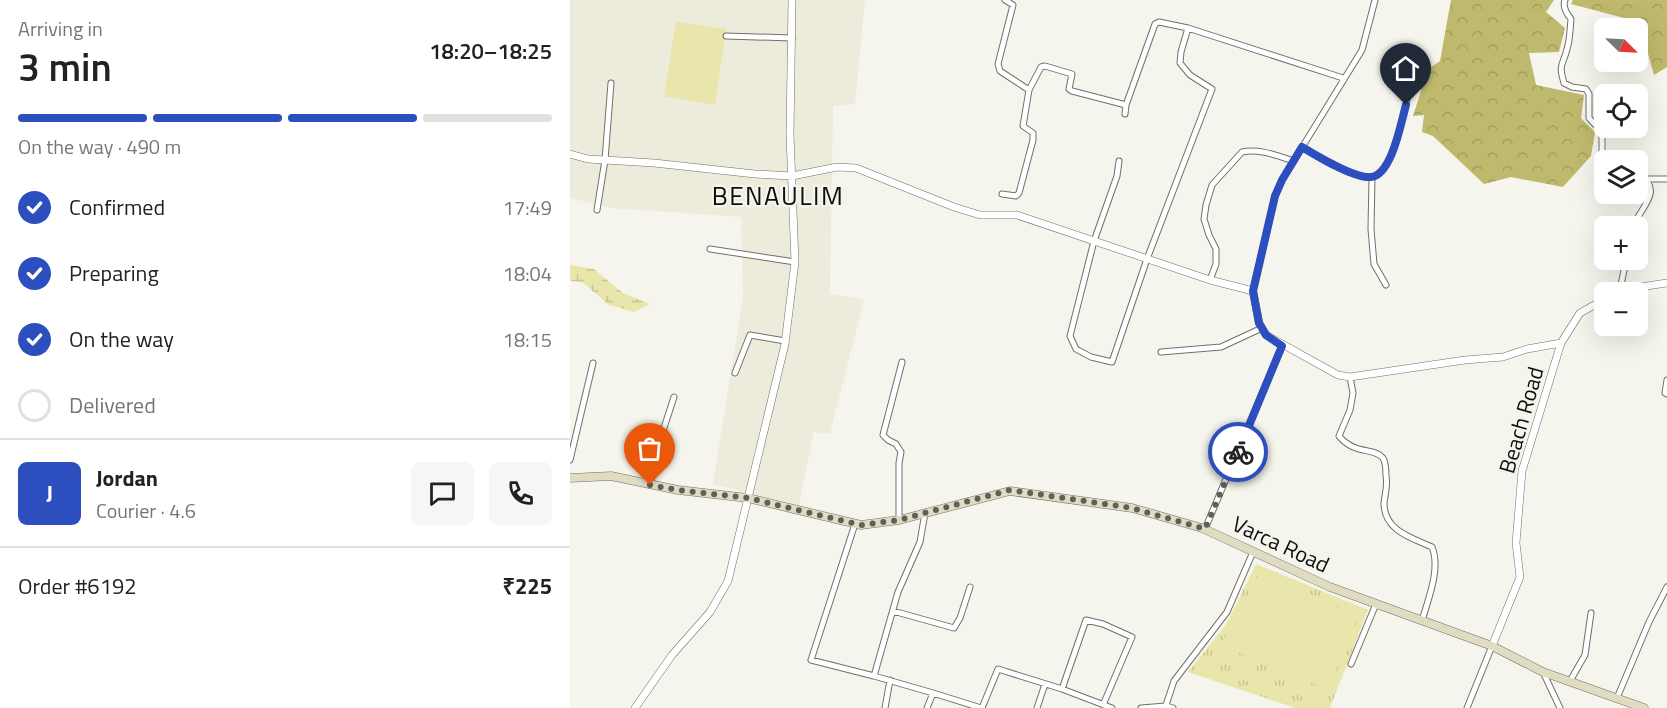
<!DOCTYPE html>
<meta charset="utf-8">
<style>
body{margin:0;font-family:"Titillium Web",sans-serif;background:#f6f6f6;color:#222;height:100vh;display:flex;flex-direction:column;font-size:22px;white-space:nowrap}
*{box-sizing:border-box;margin:0}
p{font-size:20px;color:#767676}
.icon{flex:none;width:33px;height:33px;fill:none;stroke:currentColor;stroke-width:2;stroke-linecap:round;stroke-linejoin:round}
.map{position:relative;flex:1;overflow:hidden}
.drawer{display:flex;flex-direction:column;background:#fff;width:570px}
.drawer>*{flex:none}
.needle{width:39px;rotate:114deg}
.fabs{position:absolute;left:1024px;top:18px;display:grid;gap:12px}
.fabs a{display:grid;place-items:center;width:54px;height:54px;border-radius:9px;background:#fff;box-shadow:0 6px 24px #0002;font-size:30px}
.pin{position:absolute;display:grid;place-items:center;width:51px;height:51px;color:#fff;margin:-62px -26px;border-radius:50% 50% 50% 0;rotate:-45deg;box-shadow:0 0 6px #0007}
.pin .icon{rotate:45deg}
.courier{position:absolute;display:grid;place-items:center;width:60px;height:60px;margin:-30px;border:4px solid #2c4ebe;border-radius:50%;background:#fff;color:#222;box-shadow:0 2px 8px #0007}
.headline em{font-style:normal;font-weight:600}
.headline div{display:flex;flex-direction:column-reverse}
.headline{display:flex;align-items:center;justify-content:space-between;height:102px;padding:0 18px}
h1{font-size:39px;font-weight:600;line-height:45px}
.bar{display:grid;grid-template-columns:repeat(4,1fr);gap:9px 6px;align-content:center;height:72px;padding:0 18px}
.bar i{height:8px;border-radius:4px;background:#e0e0e0}
.bar .current{background:#2c4ebe}
.bar p{grid-column:span 4}
.line{display:flex;align-items:center;gap:15px;padding:0 18px;border-top:2px solid #e0e0e0}
.line div{flex:1}
.round{display:grid;place-items:center;flex:none;width:63px;height:63px;border-radius:9px;background:#f6f6f6}
ol{padding:0 18px;list-style:none}
li{display:flex;align-items:center;gap:18px;height:66px}
li p{margin-inline-start:auto}
li .icon{padding:6px;border-radius:50%;background:#2c4ebe;color:#fff;stroke-width:4}
li:last-child{color:#767676}
li i{width:33px;height:33px;border:3px solid #e0e0e0;border-radius:50%}
main{display:flex;flex:1;min-height:0}
.map>svg:first-child{display:block}
.built{fill:#ecebdc}
.forest{fill:url(#forest-crowns)}
.wetland{fill:url(#wetland-marsh)}
.park{fill:url(#park-tufts)}
.garden{fill:#e9e6ab}
.lines{fill:none;stroke-linecap:round;stroke-linejoin:round}
.minor-casing{stroke:#707069;stroke-width:7}
.tertiary-casing{stroke:#707069;stroke-width:8}
.secondary-casing{stroke:#707069;stroke-width:9}
.minor{stroke:#fff;stroke-width:5}
.tertiary{stroke:#fff;stroke-width:7}
.secondary{stroke:#dfdcc2;stroke-width:8}
.done{stroke:#60605b;stroke-width:6;stroke-dasharray:0 10.8}
.route{stroke:#2c4ebe;stroke-width:8}
.labels{text-anchor:middle;dominant-baseline:central;stroke-width:4.5;stroke-linejoin:round;paint-order:stroke}
.street-label{font-size:22px;fill:#0f0f0d;stroke:#f5f5ed}
.quarter-label{font-size:26px;letter-spacing:1.5px;fill:#0f0f0d;stroke:#f5f5ed}
</style>
<main>
<section class="drawer">
<div class="headline"><div><h1>3 min</h1><p>Arriving in</p></div><em>18:20–18:25</em></div>
<div class="bar"><i class="current"></i><i class="current"></i><i class="current"></i><i></i><p>On the way · 490 m</p></div>
<ol>
<li><svg class="icon" aria-label="check" viewBox="0 0 24 24"><path d="M5 12l5 5 9-10"/></svg>Confirmed<p>17:49</p></li>
<li><svg class="icon" aria-label="check" viewBox="0 0 24 24"><path d="M5 12l5 5 9-10"/></svg>Preparing<p>18:04</p></li>
<li><svg class="icon" aria-label="check" viewBox="0 0 24 24"><path d="M5 12l5 5 9-10"/></svg>On the way<p>18:15</p></li>
<li><i></i>Delivered</li>
</ol>
<div class="line" style="height:108px"><b class="round" style="background:#2c4ebe;color:#fff">J</b><div><b>Jordan</b><p>Courier · 4.6</p></div><a class="round"><svg class="icon" aria-label="chat" viewBox="0 0 24 24"><path d="M4 5h16v11H9l-5 4z"/></svg></a><a class="round"><svg class="icon" aria-label="phone" viewBox="0 0 24 24"><path d="M5 4h4l2 5-3 2q2 4 5 5l2-3 5 2v4C11 20 4 13 5 4z"/></svg></a></div>
<div class="line" style="height:78px"><div>Order #6192</div><b>₹225</b></div>
</section>
<div class="map">
<svg width="1097" height="708" viewBox="0 0 1097 708">
<defs>
<pattern id="forest-crowns" width="20" height="18" patternUnits="userSpaceOnUse" patternTransform="scale(1.5)"><rect width="20" height="18" fill="#bfb96d"/><path d="M2 6a3 3 0 1 1 6 0M12 15a3 3 0 1 1 6 0" fill="none" stroke="#a39e5d"/></pattern>
<pattern id="wetland-marsh" width="20" height="14" patternUnits="userSpaceOnUse" patternTransform="scale(1.5)"><rect width="20" height="14" fill="#e9e6ab"/><path d="M1 5h8M5 5V1M11 12h8M15 12V8" fill="none" stroke="#c7c492"/></pattern>
<pattern id="park-tufts" width="24" height="20" patternUnits="userSpaceOnUse" patternTransform="scale(1.5)"><rect width="24" height="20" fill="#e9e6ab"/><path d="M3 7l-1-3M5 7V3M7 7l1-3M15 17l-1-3M17 17v-4M19 17l1-3" fill="none" stroke="#c7c492"/></pattern>
</defs>
<rect width="100%" height="100%" fill="#f5f5ed"/>
<!-- built -->
<path class="built" d="M0,0H295L285,104L263,106L260,294L294,299L260,434L244,432L229,505L143,484L173,297L171,217L41,208L0,198Z"/>
<!-- forest -->
<path class="forest" d="M881,0H984L976,12L995,28L989,52L959,53L966,85L1014,95L1011,118L1025,132L1021,156L993,187L941,177L914,184L863,136L852,132L854,115L843,116L858,69L870,61Z
M1003,0H1097V67L1084,75L1069,22L1001,4Z"/>
<!-- wetland -->
<path class="wetland" d="M0,265L24,269L53,293L80,304L64,312L39,305L12,282L0,281Z"/>
<!-- park -->
<path class="park" d="M686,564L798,610L760,708H725L618,672L657,623Z"/>
<!-- garden -->
<path class="garden" d="M106,22L156,29L145,105L94,96Z
M690,572L788,616L758,690L651,645Z"/>
<g class="lines">
<!-- minor casing -->
<g class="minor-casing">
<path id="minor" d="M995,0C992,7 997,14 1001,19C1000,29 1000,40 997,49C993,66 988,63 994,83L1002,87L1016,89L1019,94V118L1032,132V151L1044,160
M156,36L222,38
M459,90L471,67L475,66L502,74L499,89L502,91L556,105
M555,114L556,105L585,24L589,22L618,28
M732,147C747,156 784,179 800,177C824,175 834,110 839,91
M549,161L547,176L524,241L500,336L506,349L521,357L542,362L577,259L642,89L620,75L610,63L611,52L618,28L773,78
M802,177L801,229L804,264L816,285
M1077,179H1097
M432,194L446,196L449,193L463,140V133L453,126L459,90L430,71L428,64L443,5L435,0
M27,210L35,160L41,83
M1063,226C1071,207 1095,190 1068,174
M140,249L225,262
M640,280L646,264V249L639,235L634,219L636,205L642,185L672,152C688,148 708,156 724,161
M1050,290L1056,260
M683,291L705,196L712,180L792,50L805,0
M591,352L651,347L692,328
M165,373L180,335L215,341
M780,377L783,393L780,410L769,436C784,455 804,447 813,458C816,463 816,470 816,476C818,485 815,494 814,503C814,531 842,538 862,547C871,569 858,599 852,621
M1097,380L1095,393L1097,394
M0,460L23,363
M80,485L92,434L104,397
M355,513L350,542L328,592L304,676L363,693
M329,520V463L331,452L326,444L318,440L313,435L332,362
M285,524L241,660L304,676
M635,529L712,346
M323,611L384,628L390,618L400,587
M781,664L806,604
M973,672L990,708
M1000,681L1015,655L1021,613
M1047,698L1079,622L1097,587
M533,705L562,637L533,624L516,620L492,689L542,708
M315,708L320,680
M357,708L363,693L411,708
M412,708L428,669L492,689
M467,708L475,684
M571,708L596,706L603,708
M595,708L604,681L657,612L683,552
M897,708L922,646"/>
</g>
<!-- tertiary casing -->
<g class="tertiary-casing">
<path id="tertiary" d="M0,154L18,159L84,163L185,174L222,176L267,167L286,168L384,207L410,215H447L640,280L683,291L689,323L696,335L768,375L780,377L895,360L933,357L957,349L991,343
M1046,292L1050,290L1097,283
M922,646L950,577L946,543L952,471L991,343L1010,313L1035,299
M65,708L102,655L140,612L158,581L215,344L225,262L220,135L222,0"/>
</g>
<!-- secondary casing -->
<g class="secondary-casing">
<path id="secondary" d="M0,478L41,476L108,490L178,498L291,525L329,520L440,491L562,508L632,528L760,587L922,646L973,672L1074,708"/>
</g>
<!-- minor -->
<use href="#minor" class="minor"/>
<!-- tertiary -->
<use href="#tertiary" class="tertiary"/>
<!-- secondary -->
<use href="#secondary" class="secondary"/>
</g>
<g class="lines">
<!-- done -->
<path class="done" d="M80,485L108,490L178,498L291,525L329,520L440,490L562,508L635,529L668,452"/>
<!-- route -->
<path class="route" d="M668,452L712,346L696,335L689,323L683,291L705,196L712,180L732,147C747,156 785,179 801,177C822,175 831,122 836,105"/>
</g>
<g class="labels">
<!-- street labels -->
<g class="street-label">
<text transform="translate(951 420) rotate(-74)">Beach Road</text>
<text transform="translate(711 544) rotate(25)">Varca Road</text>
</g>
<!-- quarter labels -->
<g class="quarter-label">
<text x="208" y="195">BENAULIM</text>
</g>
</g>
</svg>
<div class="fabs">
<a><svg class="needle" viewBox="-14 -14 28 28"><path d="M0-13l5 13h-10z" fill="#e53935"/><path d="M0 13l5-13h-10z" fill="#767676"/></svg></a>
<a><svg class="icon" aria-label="locate" viewBox="0 0 24 24"><circle cx="12" cy="12" r="6"/><path d="M12 2v4M12 18v4M2 12h4M18 12h4"/></svg></a>
<a><svg class="icon" aria-label="layers" viewBox="0 0 24 24"><path d="M12 4l9 5-9 5-9-5zM3 14l9 5 9-5"/></svg></a>
<a>+</a>
<a>−</a>
</div>
<div class="pin" style="left:80px;top:485px;background:#ea580c"><svg class="icon" aria-label="bag" viewBox="0 0 24 24"><path d="M5 8h14l-1 12H6zM9 8a3 3 0 0 1 6 0"/></svg></div>
<div class="pin" style="left:836px;top:105px;background:#1f2937"><svg class="icon" aria-label="home" viewBox="0 0 24 24"><path d="M3 11l9-7 9 7M6 9v11h12V9"/></svg></div>
<div class="courier" style="left:668px;top:452px"><svg class="icon" aria-label="bike" viewBox="0 0 24 24"><circle cx="6" cy="16" r="4"/><circle cx="18" cy="16" r="4"/><path d="M6 16l4-8h5l3 8M10 8l3 8H6M13 5h3"/></svg></div>
</div>
</main>
